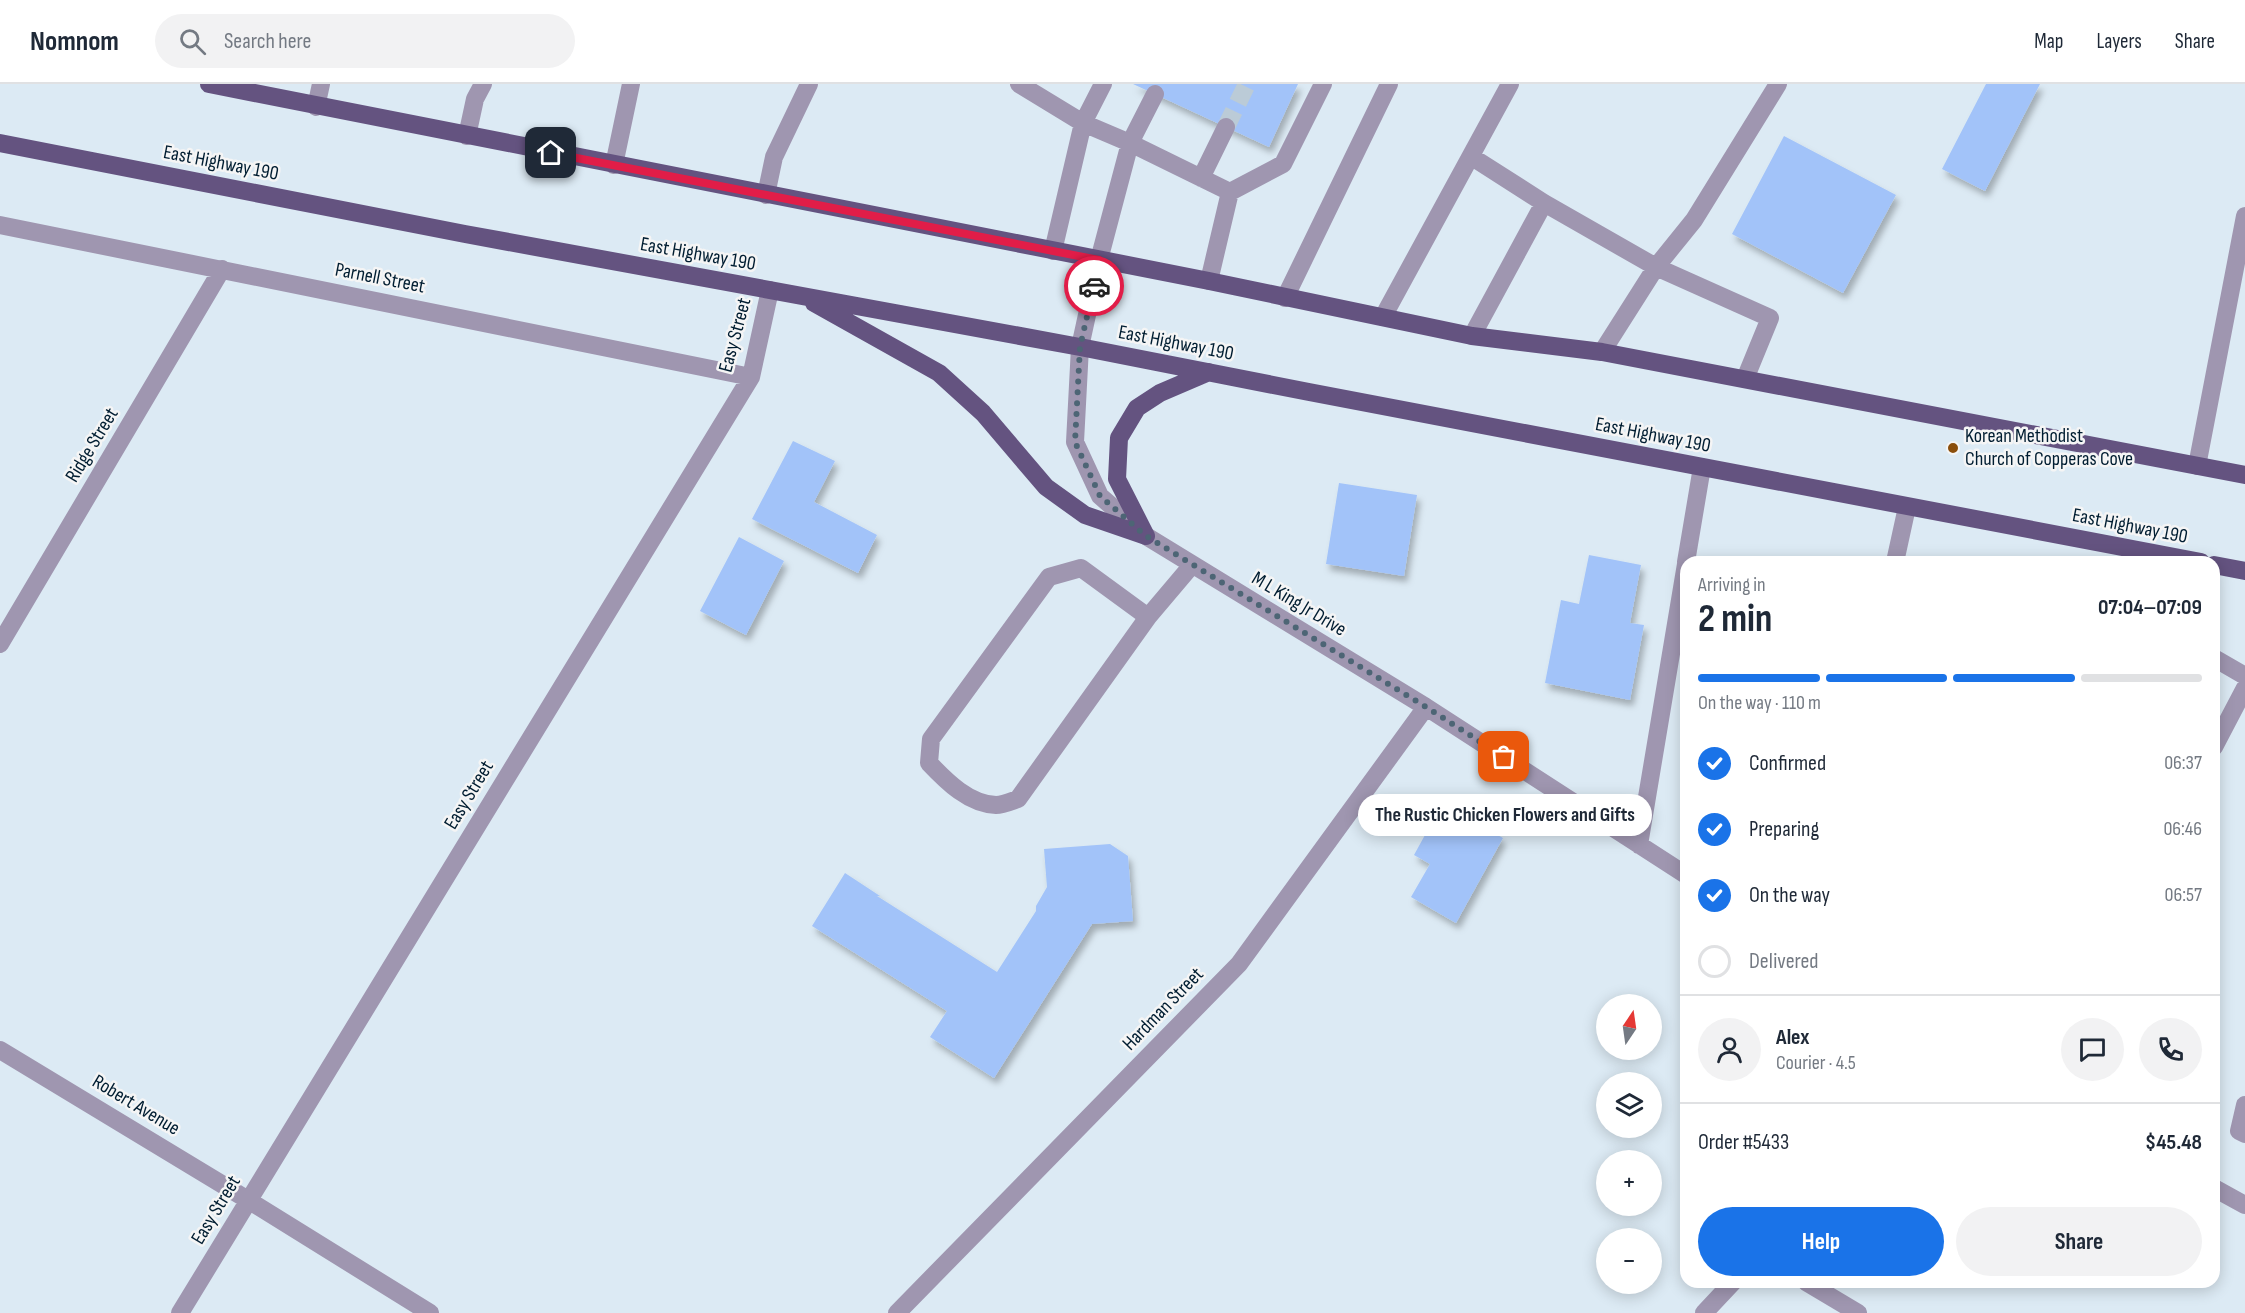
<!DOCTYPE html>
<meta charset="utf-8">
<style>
body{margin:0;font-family:"Sofia Sans Condensed",sans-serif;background:#f2f2f3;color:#1f2937;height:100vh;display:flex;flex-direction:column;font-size:22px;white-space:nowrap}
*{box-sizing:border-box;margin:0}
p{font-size:20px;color:#747a83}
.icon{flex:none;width:33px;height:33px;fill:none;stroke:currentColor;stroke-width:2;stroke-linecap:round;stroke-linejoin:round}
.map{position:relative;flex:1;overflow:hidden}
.side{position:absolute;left:1680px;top:472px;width:540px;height:732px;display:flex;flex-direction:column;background:#fff;border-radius:18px;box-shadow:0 3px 15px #0003}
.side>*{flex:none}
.needle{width:39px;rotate:13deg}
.fabs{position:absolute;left:1596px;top:910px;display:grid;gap:12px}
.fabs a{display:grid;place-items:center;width:66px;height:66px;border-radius:50%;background:#fff;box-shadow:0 3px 15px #0003;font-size:30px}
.pin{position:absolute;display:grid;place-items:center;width:51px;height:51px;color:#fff;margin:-26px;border-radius:12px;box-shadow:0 3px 9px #0006}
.courier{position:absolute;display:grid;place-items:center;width:60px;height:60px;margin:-30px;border:4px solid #e11d48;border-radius:50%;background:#fff;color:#222;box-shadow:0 2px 8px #0007}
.bubble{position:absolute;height:42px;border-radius:21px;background:#fff;box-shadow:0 3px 15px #0003;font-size:20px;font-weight:700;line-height:42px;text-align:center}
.head em{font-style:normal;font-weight:700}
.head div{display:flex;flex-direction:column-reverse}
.head{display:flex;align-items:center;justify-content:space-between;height:102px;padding:0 18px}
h1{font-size:39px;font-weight:700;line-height:45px}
.bar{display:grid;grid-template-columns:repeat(4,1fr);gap:9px 6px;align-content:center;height:72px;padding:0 18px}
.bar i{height:8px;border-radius:4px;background:#e0e1e3}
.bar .active{background:#1a73e8}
.bar p{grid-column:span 4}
.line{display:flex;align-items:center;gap:15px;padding:0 18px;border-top:2px solid #e0e1e3}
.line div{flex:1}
.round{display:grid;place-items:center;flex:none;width:63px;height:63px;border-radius:32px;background:#f2f2f3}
ol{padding:0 18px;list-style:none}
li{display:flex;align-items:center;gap:18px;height:66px}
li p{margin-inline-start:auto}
li .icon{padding:6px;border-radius:50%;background:#1a73e8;color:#fff;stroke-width:4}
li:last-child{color:#747a83}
li i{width:33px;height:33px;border:3px solid #e0e1e3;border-radius:50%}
.button{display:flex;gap:12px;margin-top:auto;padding:12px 18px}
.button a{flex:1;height:69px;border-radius:36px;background:#1a73e8;color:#fff;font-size:24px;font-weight:700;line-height:69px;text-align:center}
.button a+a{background:#f2f2f3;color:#1f2937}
header{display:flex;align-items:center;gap:36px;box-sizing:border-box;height:84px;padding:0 30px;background:#fff;border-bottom:2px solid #e0e1e3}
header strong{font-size:28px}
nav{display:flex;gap:33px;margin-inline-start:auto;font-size:21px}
.search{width:420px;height:54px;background:#f2f2f3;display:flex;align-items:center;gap:15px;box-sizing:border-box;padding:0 21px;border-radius:33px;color:#747a83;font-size:22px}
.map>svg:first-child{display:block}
.building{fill:#a2c3f9;filter:url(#shadow)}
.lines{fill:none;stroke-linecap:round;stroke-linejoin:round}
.minor-tunnel{stroke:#bbcbd7;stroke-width:18;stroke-dasharray:18 9;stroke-linecap:butt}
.minor{stroke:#9f96b0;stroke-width:18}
.major{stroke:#645380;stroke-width:18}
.done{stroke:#4d6575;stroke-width:6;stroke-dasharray:0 10.8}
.route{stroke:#e11d48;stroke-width:8}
.poi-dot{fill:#8a4e0b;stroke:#f5f5f5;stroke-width:2}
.labels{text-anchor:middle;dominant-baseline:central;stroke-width:5;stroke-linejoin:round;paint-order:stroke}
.street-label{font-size:20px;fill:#001d31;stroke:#f5f5f5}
.poi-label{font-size:20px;fill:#001d31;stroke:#f5f5f5;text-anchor:start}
</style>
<header>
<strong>Nomnom</strong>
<div class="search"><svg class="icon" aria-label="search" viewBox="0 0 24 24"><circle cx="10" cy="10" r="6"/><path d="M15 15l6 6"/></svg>Search here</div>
<nav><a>Map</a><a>Layers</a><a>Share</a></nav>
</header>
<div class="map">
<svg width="2245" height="1229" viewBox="0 0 2245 1229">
<defs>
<filter id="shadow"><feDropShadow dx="3.5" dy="6" stdDeviation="3" flood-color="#0004"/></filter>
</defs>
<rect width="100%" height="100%" fill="#dceaf4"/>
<!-- building -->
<path class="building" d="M1133,0H1298L1269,63Z
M1986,0H2040L1985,107L1942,85Z
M1784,52L1896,111L1843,209L1732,150Z
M793,357L835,377L814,418L877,451L858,489L752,435Z
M1339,399L1417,411L1404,492L1326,480Z
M739,453L784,477L746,551L700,527Z
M1589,471L1641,481L1630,539L1644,541L1630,616L1545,599L1561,516L1579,520Z
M1442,720L1503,754L1456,839L1411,813L1430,780L1414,771Z
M1110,760L1128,772L1133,837L1092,840L994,994L930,953L947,927L812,842L845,789L880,812H877L997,888L1036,827V822L1047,803L1044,765Z"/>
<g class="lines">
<!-- minor-tunnel -->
<path class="minor-tunnel" d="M1226,43L1247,0"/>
<!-- minor -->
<path class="minor" d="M1019,0L1083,39L1130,59L1230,108
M1155,10L1130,59L1099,176L1080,263L1075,358L1100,412L1146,452L1426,623L1686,791
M316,23L321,0
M467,52L475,15L483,0
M1472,73L1544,119L1656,183L1770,234L1745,295
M614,81L631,0
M1201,94L1226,43
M766,111L774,73L809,0
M0,141L751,293
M1053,167L1083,39L1103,0
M1209,197L1230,108L1283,80L1323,0
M1285,214L1389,0
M1383,233L1510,0
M1472,252L1544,119
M1602,268L1656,183L1694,136L1778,0
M2197,382L2245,132
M1686,478L1702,383
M1895,478L1907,423
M1148,533L1081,484L1049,493L931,655L929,679C947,698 969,720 996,721C1003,721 1012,717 1018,715L1148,533L1192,481
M0,560L222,185
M2214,574L2245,592
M2214,663L2245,604
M1639,761L1686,480
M0,966L248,1116L430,1229
M2245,1021L2239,1047L2245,1050
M2214,1104L2245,1121
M1806,1198L1858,1229
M180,1229L751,293L770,206
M897,1229L1239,880L1426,623
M1704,1229L1733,1198"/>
<!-- major -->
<path class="major" d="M209,0L1209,197L1472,252L1602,268L2245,391
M0,59L465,150L1080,263L1309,308L2201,478
M814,219L939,289L983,329L1046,403L1085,431L1146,452
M1146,452L1117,395L1119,354L1137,324L1160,309L1209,288
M2214,481L2245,487"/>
</g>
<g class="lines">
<!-- done -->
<path class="done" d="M1094,202L1080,263L1075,358L1100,412L1146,452L1426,623L1504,673"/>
<!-- route -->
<path class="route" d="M551,69L1099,176L1094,202"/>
</g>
<!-- markers -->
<circle class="poi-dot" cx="1953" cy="364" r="6"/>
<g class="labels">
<!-- street labels -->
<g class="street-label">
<text transform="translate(221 79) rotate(11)">East Highway 190</text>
<text transform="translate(698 170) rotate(10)">East Highway 190</text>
<text transform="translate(380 194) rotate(11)">Parnell Street</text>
<text transform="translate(735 251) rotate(-75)">Easy Street</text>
<text transform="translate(1176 259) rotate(11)">East Highway 190</text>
<text transform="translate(1653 351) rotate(11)">East Highway 190</text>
<text transform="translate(92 361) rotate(-59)">Ridge Street</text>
<text transform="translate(2130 442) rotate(11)">East Highway 190</text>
<text transform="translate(1299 520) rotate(31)">M L King Jr Drive</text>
<text transform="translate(469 711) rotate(-59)">Easy Street</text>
<text transform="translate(1163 925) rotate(-46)">Hardman Street</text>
<text transform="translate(136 1021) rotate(31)">Robert Avenue</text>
<text transform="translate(216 1126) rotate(-59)">Easy Street</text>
</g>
<!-- poi labels -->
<g class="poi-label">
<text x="1965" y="352">Korean Methodist<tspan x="1965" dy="23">Church of Copperas Cove</tspan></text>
</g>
</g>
</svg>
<div class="fabs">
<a><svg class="needle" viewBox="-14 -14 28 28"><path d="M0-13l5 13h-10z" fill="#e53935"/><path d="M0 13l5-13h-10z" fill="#747a83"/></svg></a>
<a><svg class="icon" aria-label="layers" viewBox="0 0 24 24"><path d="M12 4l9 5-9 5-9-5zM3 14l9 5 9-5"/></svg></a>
<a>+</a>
<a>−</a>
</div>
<div class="pin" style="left:1504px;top:673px;background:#ea580c"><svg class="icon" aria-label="bag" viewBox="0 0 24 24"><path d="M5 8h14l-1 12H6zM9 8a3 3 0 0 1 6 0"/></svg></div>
<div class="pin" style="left:551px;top:69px;background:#1f2937"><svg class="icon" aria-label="home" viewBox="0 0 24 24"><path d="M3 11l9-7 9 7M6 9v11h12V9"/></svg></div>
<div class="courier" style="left:1094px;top:202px"><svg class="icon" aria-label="car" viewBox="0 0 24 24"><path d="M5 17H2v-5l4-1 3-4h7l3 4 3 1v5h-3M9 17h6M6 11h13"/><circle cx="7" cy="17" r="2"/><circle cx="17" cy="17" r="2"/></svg></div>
<div class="bubble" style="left:1358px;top:710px;width:294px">The Rustic Chicken Flowers and Gifts</div>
<section class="side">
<div class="head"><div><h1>2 min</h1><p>Arriving in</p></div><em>07:04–07:09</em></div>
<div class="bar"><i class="active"></i><i class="active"></i><i class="active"></i><i></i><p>On the way · 110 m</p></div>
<ol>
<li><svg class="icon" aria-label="check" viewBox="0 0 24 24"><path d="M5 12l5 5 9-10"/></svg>Confirmed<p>06:37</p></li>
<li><svg class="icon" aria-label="check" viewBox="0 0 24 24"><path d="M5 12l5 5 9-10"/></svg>Preparing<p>06:46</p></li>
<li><svg class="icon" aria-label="check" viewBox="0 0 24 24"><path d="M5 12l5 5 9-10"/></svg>On the way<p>06:57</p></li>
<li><i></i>Delivered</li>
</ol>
<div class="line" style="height:108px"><a class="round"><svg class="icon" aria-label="person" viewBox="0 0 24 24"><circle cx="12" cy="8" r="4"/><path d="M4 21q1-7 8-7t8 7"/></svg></a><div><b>Alex</b><p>Courier · 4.5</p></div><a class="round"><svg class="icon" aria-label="chat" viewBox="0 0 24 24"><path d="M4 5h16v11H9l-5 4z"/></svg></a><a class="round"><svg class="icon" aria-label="phone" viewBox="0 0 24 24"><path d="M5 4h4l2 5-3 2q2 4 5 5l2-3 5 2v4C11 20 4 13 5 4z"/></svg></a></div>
<div class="line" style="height:78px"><div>Order #5433</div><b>$45.48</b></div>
<div class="button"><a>Help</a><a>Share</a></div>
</section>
</div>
